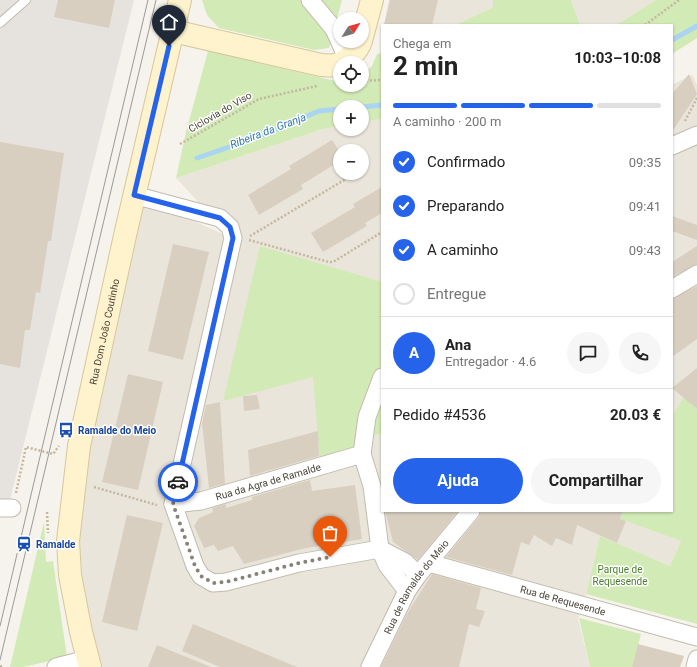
<!DOCTYPE html>
<html lang="pt">
<meta charset="utf-8">
<style>
body{margin:0;font-family:Roboto,sans-serif;background:#f6f6f6;color:#222;height:100vh;display:flex;flex-direction:column;font-size:15px;white-space:nowrap}
*{box-sizing:border-box;margin:0}
p{font-size:13px;color:#767676}
.icon{flex:none;width:22px;height:22px;fill:none;stroke:currentColor;stroke-width:2;stroke-linecap:round;stroke-linejoin:round}
.map{position:relative;flex:1;overflow:hidden}
.details{position:absolute;left:381px;top:24px;width:292px;height:488px;display:flex;flex-direction:column;background:#fff;border-radius:0px;box-shadow:0 1px 3px #0004}
.details>*{flex:none}
.needle{width:26px;rotate:53deg}
.fabs{position:absolute;left:333px;top:12px;display:grid;gap:8px}
.fabs a{display:grid;place-items:center;width:36px;height:36px;border-radius:50%;background:#fff;box-shadow:0 1px 3px #0004;font-size:20px}
.pin{position:absolute;display:grid;place-items:center;width:34px;height:34px;color:#fff;margin:-41px -17px;border-radius:50% 50% 50% 0;rotate:-45deg;box-shadow:0 0 4px #0007}
.pin .icon{rotate:45deg}
.courier{position:absolute;display:grid;place-items:center;width:40px;height:40px;margin:-20px;border:3px solid #2563eb;border-radius:50%;background:#fff;color:#222;box-shadow:0 1px 5px #0007}
.overview em{font-style:normal;font-weight:700}
.overview div{display:flex;flex-direction:column-reverse}
.overview{display:flex;align-items:center;justify-content:space-between;height:68px;padding:0 12px}
h1{font-size:26px;font-weight:700;line-height:30px}
.bar{display:grid;grid-template-columns:repeat(4,1fr);gap:6px 4px;align-content:center;height:48px;padding:0 12px}
.bar i{height:5px;border-radius:3px;background:#e0e0e0}
.bar .active{background:#2563eb}
.bar p{grid-column:span 4}
.line{display:flex;align-items:center;gap:10px;padding:0 12px;border-top:1px solid #e0e0e0}
.line div{flex:1}
.round{display:grid;place-items:center;flex:none;width:42px;height:42px;border-radius:21px;background:#f6f6f6}
ol{padding:0 12px;list-style:none}
li{display:flex;align-items:center;gap:12px;height:44px}
li p{margin-inline-start:auto}
li .icon{padding:4px;border-radius:50%;background:#2563eb;color:#fff;stroke-width:4}
li:last-child{color:#767676}
li i{width:22px;height:22px;border:2px solid #e0e0e0;border-radius:50%}
.button{display:flex;gap:8px;margin-top:auto;padding:8px 12px}
.button a{flex:1;height:46px;border-radius:24px;background:#2563eb;color:#fff;font-size:16px;font-weight:700;line-height:46px;text-align:center}
.button a+a{background:#f6f6f6;color:#222}
.map>svg:first-child{display:block}
.residential{fill:#eae5da;fill-rule:evenodd}
.industrial{fill:#e6e2dd}
.green{fill:#d2eab5}
.lines{fill:none;stroke-linecap:round;stroke-linejoin:round}
.stream{stroke:#a9d4f2;stroke-width:5}
.building{fill:#d8cfc1}
.lane-casing{stroke:#c2bbae;stroke-width:10}
.street-casing{stroke:#c2bbae;stroke-width:19}
.secondary-casing{stroke:#d6c79b;stroke-width:24}
.path{stroke:#c4b79f;stroke-width:2.5;stroke-dasharray:2 2;stroke-linecap:butt}
.lane{stroke:#fff;stroke-width:8}
.street{stroke:#fff;stroke-width:17}
.secondary{stroke:#fff3cd;stroke-width:22}
.tram{stroke:#9a9a9a;stroke-width:1}
.done{stroke:#878178;stroke-width:4;stroke-dasharray:0 7.2}
.route{stroke:#2563eb;stroke-width:5}
.labels{text-anchor:middle;dominant-baseline:central;stroke-width:3;stroke-linejoin:round;paint-order:stroke}
.street-label{font-size:10px;fill:#4b4439;stroke:#fff}
.transit-label{font-size:10px;font-weight:bold;fill:#164399;stroke:#fff;text-anchor:start}
.park-label{font-size:10px;fill:#4a7f2a;stroke:#fff}
.water-label{font-size:11px;font-style:italic;fill:#2e7ab2;stroke:#fff}
</style>
<div class="map">
<svg width="697" height="667" viewBox="0 0 697 667">
<rect width="100%" height="100%" fill="#f6f3ec"/>
<!-- residential -->
<path class="residential" d="M389,0H493V7L456,25H384Z
M571,0H656L616,25H580Z
M692,75L697,85V385L684,396L672,416V85Z
M382,119V373L375,435L382,434V511H623L620,519L681,541L670,566L600,536L583,607L578,619L590,667H90L68,541L134,195L232,238L176,178L323,129L340,126V129H362V122ZM340,151H362V173H340Z"/>
<!-- industrial -->
<path class="industrial" d="M0,0H134L9,504H0Z"/>
<!-- green -->
<path class="green" d="M202,0H342L329,48L314,50L219,28L207,15Z
M493,0H571L580,25H456L493,7Z
M656,0H697V38L672,54V25H616Z
M208,51L340,82V85H362V75L372,66L377,54L382,53V119L362,122V107H340V126L323,129L176,178L186,132Z
M260,246L382,282V434L365,436L362,454L320,461L313,377L223,401Z
M684,396L697,409V624L586,594L600,536L670,566L681,541L620,519L623,511H672V416Z
M44,522L46,562L53,561L67,657L23,667H10Z
M579,618L641,634L632,667H590Z"/>
<g class="lines">
<!-- stream -->
<path class="stream" d="M672,40L697,26
M362,107L382,105
M197,158L250,140L319,111L340,109"/>
</g>
<!-- building -->
<path class="building" d="M58,0H115L109,28L54,17Z
M390,0H438L432,25H384Z
M689,74L697,94L672,132V94Z
M332,140L340,152V161L301,185L303,189L259,215L248,195L291,169L289,166Z
M0,142L64,153L51,241H48L40,293L36,292L30,330H25L20,368L0,364Z
M382,187V213L365,223L367,226L323,252L311,233L355,207L353,204Z
M672,216L697,225V240L672,231Z
M173,244L209,252L183,360L148,351Z
M697,246V264L672,277V262Z
M697,286V339L672,357V299Z
M697,368V409L672,388Z
M128,374L163,382L138,490L102,482Z
M257,395L260,409L244,411L243,396Z
M220,402L225,484L209,488L202,423L206,405Z
M318,431L319,456L250,476L248,450Z
M310,480L312,491L355,485L362,539L306,548L244,564L233,546L218,551L214,545L204,548L194,526L199,518L213,512L212,508L226,504V508L252,500V497Z
M385,511H458L418,560L393,542Z
M481,511H623L620,519L626,521L617,543L577,525L572,545L556,538L552,546L534,535L529,545L521,542L512,575L446,557L479,517Z
M127,515L163,523L137,631L102,622Z
M432,574L481,588L476,609L485,611L479,627L469,624L459,667H381L408,612Z
M193,624L297,667H220L182,651Z
M638,644L684,656L680,667H632Z
M157,645L211,667H148Z"/>
<g class="lines">
<!-- lane casing -->
<g class="lane-casing">
<path id="lane" d="M0,23L26,0"/>
</g>
<!-- street casing -->
<g class="street-casing">
<g id="street">
<path d="M310,0L334,29L347,58"/>
<path d="M672,146L697,135"/>
<path d="M134,195L220,218L230,227L233,238L173,504L195,566L201,576L213,583L226,582L299,563L380,549L405,562L418,575"/>
<path d="M672,289L697,274"/>
<path d="M382,377L367,417L362,454L372,486L380,549L387,565L407,591"/>
<path id="s1" d="M173,504L201,501L362,454"/>
<path d="M0,508H12"/>
<path id="s2" d="M429,563L697,637"/>
<path d="M56,667L87,659"/>
<path id="s3" d="M370,667L407,591L418,575L471,511"/>
<path d="M695,667L697,659"/>
</g>
</g>
<!-- secondary casing -->
<g class="secondary-casing">
<g id="secondary">
<path d="M173,31L321,65C326,65 331,66 335,65C345,63 358,51 361,41"/>
<path d="M362,37L372,0"/>
<path id="s4" d="M90,667L81,632L70,575L68,541L79,446L126,231L180,0"/>
</g>
</g>
<!-- path -->
<path class="path" d="M645,25L679,0
M362,81L382,80
M685,121L697,98
M180,144L259,99L317,86
M250,236L356,173
M249,240L329,262H333L382,232
M94,487L157,505
M16,493L26,447L53,454L59,446
M47,512L48,533
M0,666L3,667"/>
<!-- lane -->
<use href="#lane" class="lane"/>
<!-- street -->
<use href="#street" class="street"/>
<!-- secondary -->
<use href="#secondary" class="secondary"/>
<!-- tram -->
<path class="tram" d="M0,626L148,0
M0,660L156,0"/>
</g>
<g class="lines">
<!-- done -->
<path class="done" d="M178,482L173,504L195,566L201,576L213,583L226,582L299,563L330,557"/>
<!-- route -->
<path class="route" d="M169,46L134,195L220,218L230,227L233,238L178,482"/>
</g>
<!-- icons -->
<defs>
<g id="bus-bare" transform="scale(1.2)"><path d="M-5-6H5V4H4V6H2V4H-2V6H-4V4H-5ZM-3.5-4V0h7V-4ZM-3.5 1.2v1.5H-2V1.2ZM2 1.2v1.5H3.5V1.2Z" fill="#1a4fb4" stroke="#fff" stroke-width="2.5" paint-order="stroke"/></g>
<g id="station-bare" transform="scale(1.2)"><path d="M-3-6H3Q5-6 5-4V2Q5 4 3 4L4.5 6H3L1.5 4h-3L-3 6H-4.5L-3 4Q-5 4-5 2V-4Q-5-6-3-6ZM-3.5-4v3h7v-3ZM-3.5 1v1.5H-2V1ZM2 1v1.5H3.5V1Z" fill="#1a4fb4" stroke="#fff" stroke-width="2.5" paint-order="stroke"/></g>
</defs>
<g fill-rule="evenodd">
<use href="#bus-bare" x="66" y="430"/>
<use href="#station-bare" x="24" y="544"/>
</g>
<g class="labels">
<!-- street labels -->
<g class="street-label">
<text transform="translate(220 112) rotate(-30)">Ciclovia do Viso</text>
<text stroke="none"><textPath href="#s4" startOffset="341">Rua Dom João Coutinho</textPath></text>
<text stroke="none"><textPath href="#s1" startOffset="98">Rua da Agra de Ramalde</textPath></text>
<text stroke="none"><textPath href="#s3" startOffset="93">Rua de Ramalde do Meio</textPath></text>
<text stroke="none"><textPath href="#s2" startOffset="139">Rua de Requesende</textPath></text>
</g>
<!-- transit labels -->
<g class="transit-label">
<text x="78" y="430">Ramalde do Meio</text>
<text x="36" y="544">Ramalde</text>
</g>
<!-- park labels -->
<g class="park-label">
<text x="620" y="569">Parque de<tspan x="620" dy="12">Requesende</tspan></text>
</g>
<!-- water labels -->
<g class="water-label">
<text transform="translate(268 131) rotate(-21)">Ribeira da Granja</text>
</g>
</g>
</svg>
<div class="fabs">
<a><svg class="needle" viewBox="-14 -14 28 28"><path d="M0-13l5 13h-10z" fill="#e53935"/><path d="M0 13l5-13h-10z" fill="#767676"/></svg></a>
<a><svg class="icon" aria-label="locate" viewBox="0 0 24 24"><circle cx="12" cy="12" r="6"/><path d="M12 2v4M12 18v4M2 12h4M18 12h4"/></svg></a>
<a>+</a>
<a>−</a>
</div>
<div class="pin" style="left:330px;top:557px;background:#ea580c"><svg class="icon" aria-label="bag" viewBox="0 0 24 24"><path d="M5 8h14l-1 12H6zM9 8a3 3 0 0 1 6 0"/></svg></div>
<div class="pin" style="left:169px;top:46px;background:#1f2937"><svg class="icon" aria-label="home" viewBox="0 0 24 24"><path d="M3 11l9-7 9 7M6 9v11h12V9"/></svg></div>
<div class="courier" style="left:178px;top:482px"><svg class="icon" aria-label="car" viewBox="0 0 24 24"><path d="M5 17H2v-5l4-1 3-4h7l3 4 3 1v5h-3M9 17h6M6 11h13"/><circle cx="7" cy="17" r="2"/><circle cx="17" cy="17" r="2"/></svg></div>
<section class="details">
<div class="overview"><div><h1>2 min</h1><p>Chega em</p></div><em>10:03–10:08</em></div>
<div class="bar"><i class="active"></i><i class="active"></i><i class="active"></i><i></i><p>A caminho · 200 m</p></div>
<ol>
<li><svg class="icon" aria-label="check" viewBox="0 0 24 24"><path d="M5 12l5 5 9-10"/></svg>Confirmado<p>09:35</p></li>
<li><svg class="icon" aria-label="check" viewBox="0 0 24 24"><path d="M5 12l5 5 9-10"/></svg>Preparando<p>09:41</p></li>
<li><svg class="icon" aria-label="check" viewBox="0 0 24 24"><path d="M5 12l5 5 9-10"/></svg>A caminho<p>09:43</p></li>
<li><i></i>Entregue</li>
</ol>
<div class="line" style="height:72px"><b class="round" style="background:#2563eb;color:#fff">A</b><div><b>Ana</b><p>Entregador · 4.6</p></div><a class="round"><svg class="icon" aria-label="chat" viewBox="0 0 24 24"><path d="M4 5h16v11H9l-5 4z"/></svg></a><a class="round"><svg class="icon" aria-label="phone" viewBox="0 0 24 24"><path d="M5 4h4l2 5-3 2q2 4 5 5l2-3 5 2v4C11 20 4 13 5 4z"/></svg></a></div>
<div class="line" style="height:52px"><div>Pedido #4536</div><b>20.03 €</b></div>
<div class="button"><a>Ajuda</a><a>Compartilhar</a></div>
</section>
</div>
